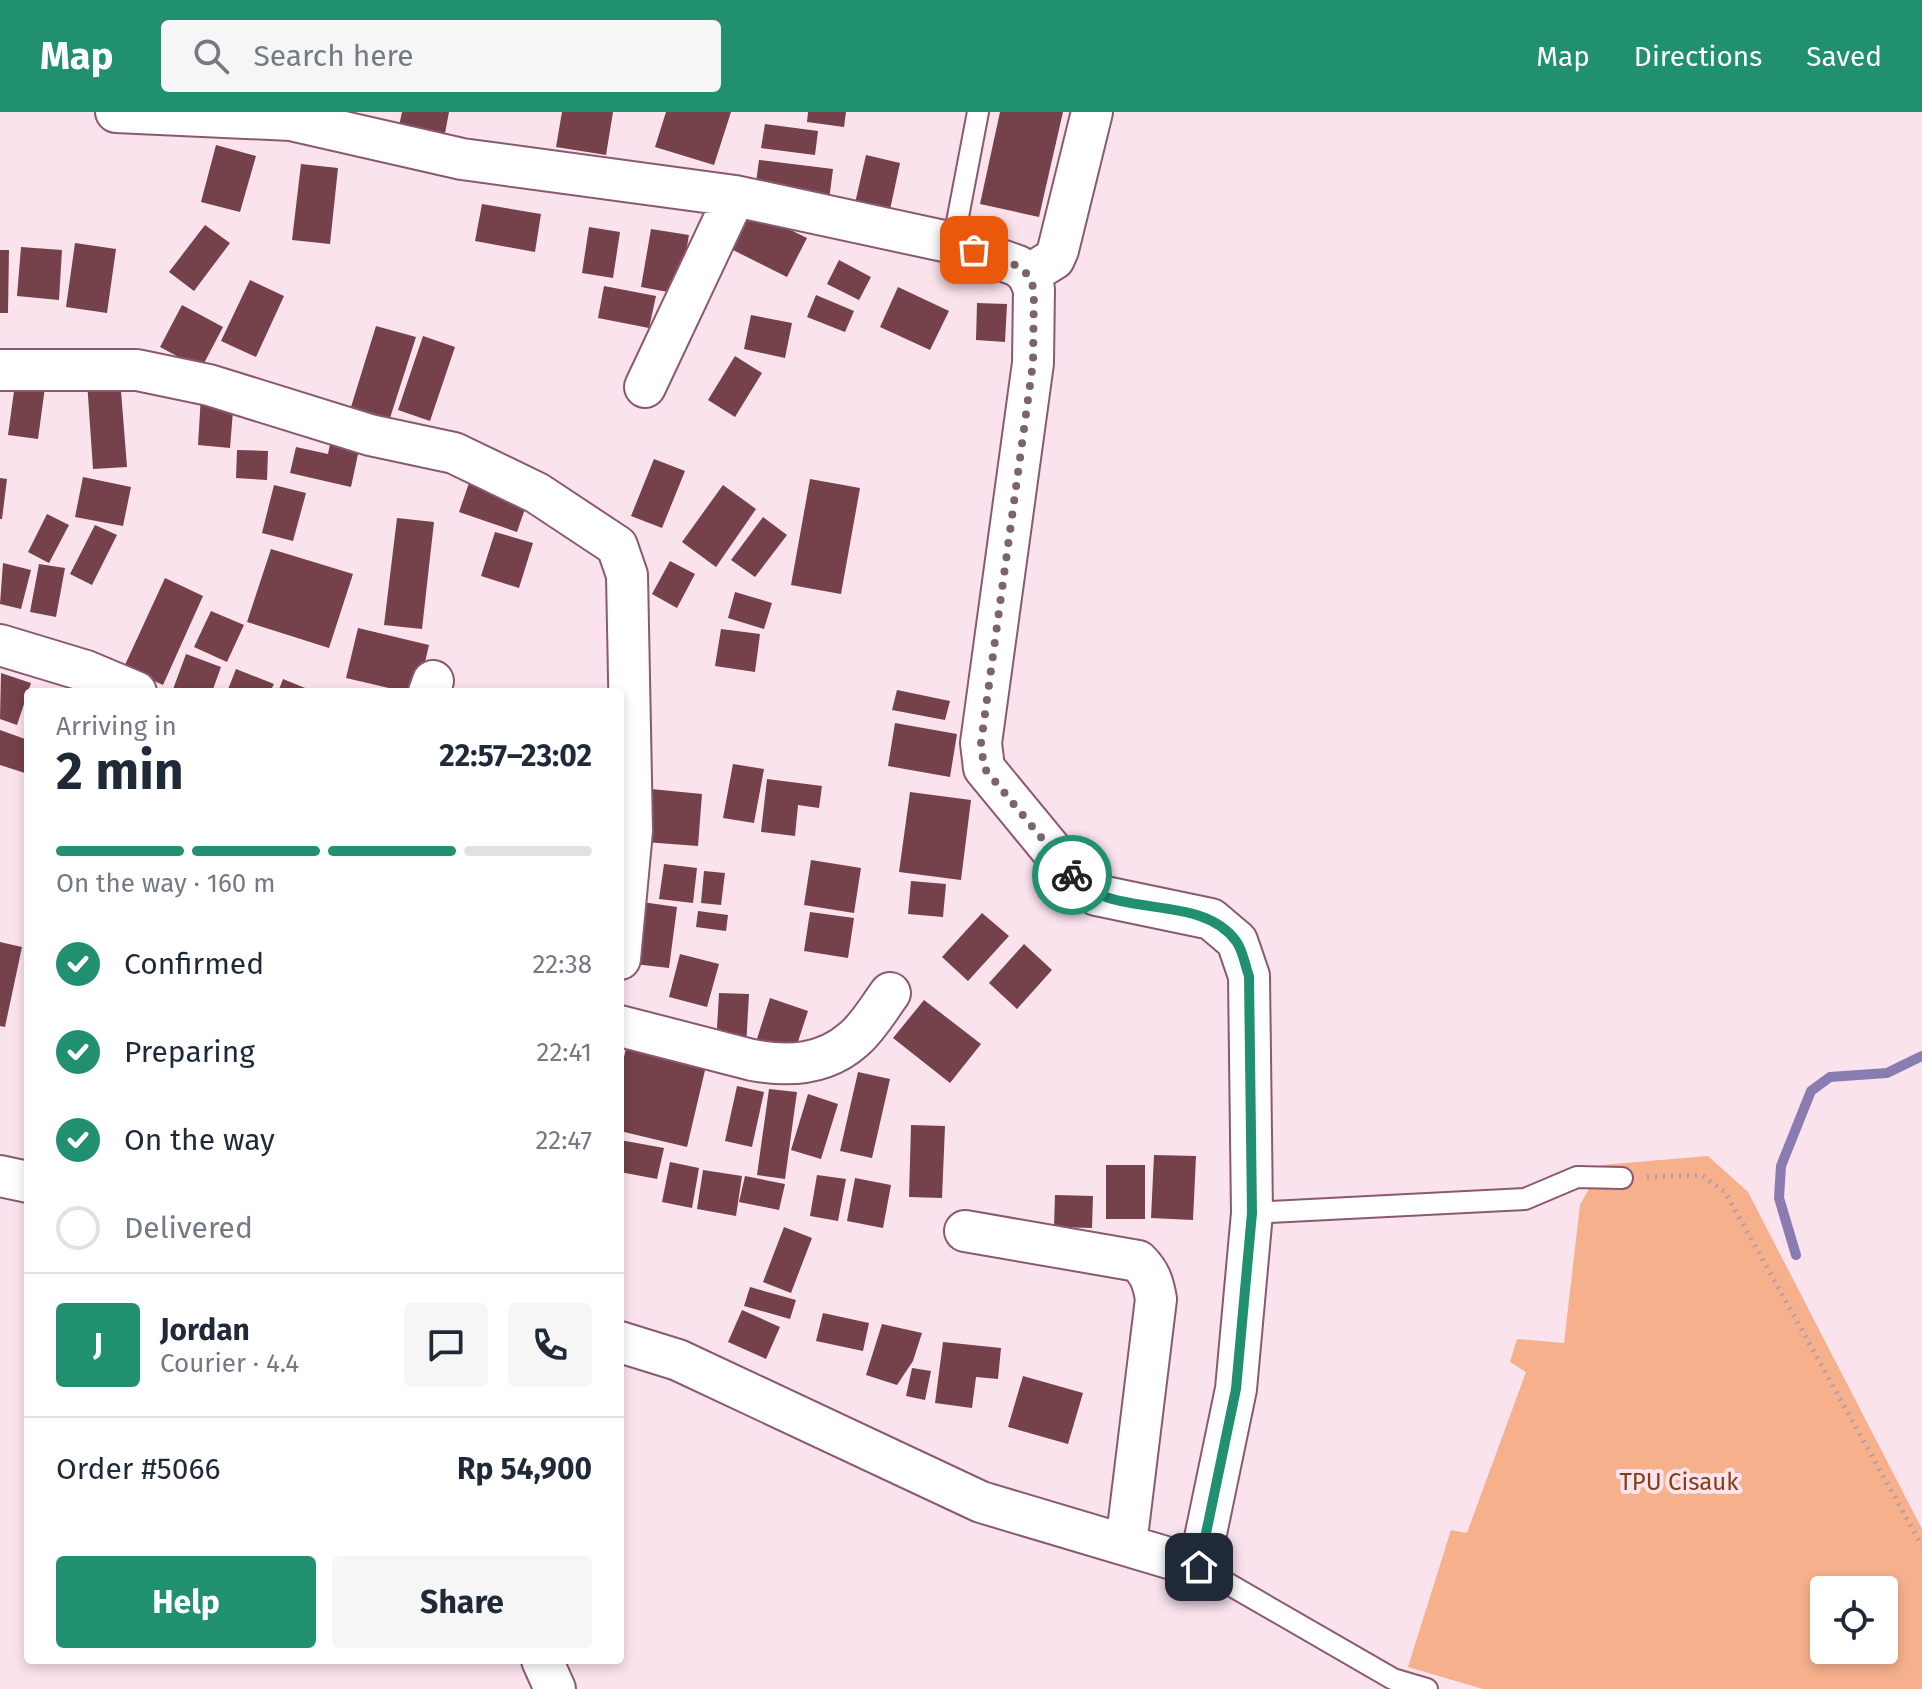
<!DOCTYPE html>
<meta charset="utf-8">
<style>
body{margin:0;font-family:"Fira Sans",sans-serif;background:#f6f6f7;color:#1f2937;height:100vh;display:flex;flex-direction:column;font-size:30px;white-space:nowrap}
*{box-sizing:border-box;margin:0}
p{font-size:26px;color:#747a83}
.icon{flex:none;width:44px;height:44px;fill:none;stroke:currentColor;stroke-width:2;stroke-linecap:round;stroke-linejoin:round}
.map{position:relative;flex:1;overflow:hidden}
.drawer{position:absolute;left:24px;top:576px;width:600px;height:976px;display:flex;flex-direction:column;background:#fff;border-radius:8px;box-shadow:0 4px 12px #0003}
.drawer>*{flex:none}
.buttons{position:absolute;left:1810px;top:1464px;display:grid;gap:16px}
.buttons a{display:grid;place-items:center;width:88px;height:88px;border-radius:8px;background:#fff;box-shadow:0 4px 12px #0003;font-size:40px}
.pin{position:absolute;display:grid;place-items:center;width:68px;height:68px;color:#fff;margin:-34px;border-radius:16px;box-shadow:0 4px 12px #0006}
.courier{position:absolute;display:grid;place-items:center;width:80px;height:80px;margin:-40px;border:6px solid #219071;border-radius:50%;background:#fff;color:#222;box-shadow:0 2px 10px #0007}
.headline em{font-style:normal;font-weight:700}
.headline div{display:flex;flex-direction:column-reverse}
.headline{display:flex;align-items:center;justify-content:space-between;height:136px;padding:0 32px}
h1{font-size:52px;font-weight:700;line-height:60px}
.bar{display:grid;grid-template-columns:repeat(4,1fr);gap:12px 8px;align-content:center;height:96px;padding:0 32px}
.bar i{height:10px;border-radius:6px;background:#e0e1e3}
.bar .on{background:#219071}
.bar p{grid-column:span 4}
.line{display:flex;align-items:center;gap:20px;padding:0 32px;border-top:2px solid #e0e1e3}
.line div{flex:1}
.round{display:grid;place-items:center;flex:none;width:84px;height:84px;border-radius:8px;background:#f6f6f7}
ol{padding:0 32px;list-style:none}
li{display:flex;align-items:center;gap:24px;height:88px}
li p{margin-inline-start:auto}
li .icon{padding:8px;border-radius:50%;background:#219071;color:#fff;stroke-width:4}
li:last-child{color:#747a83}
li i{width:44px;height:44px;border:4px solid #e0e1e3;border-radius:50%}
.button{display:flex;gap:16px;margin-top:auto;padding:16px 32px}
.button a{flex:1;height:92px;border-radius:8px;background:#219071;color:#fff;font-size:32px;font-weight:700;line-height:92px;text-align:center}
.button a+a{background:#f6f6f7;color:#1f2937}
header{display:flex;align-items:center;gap:48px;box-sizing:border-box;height:112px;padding:0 40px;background:#219071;color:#fff}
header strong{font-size:38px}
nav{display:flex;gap:44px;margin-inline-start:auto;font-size:28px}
.search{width:560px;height:72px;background:#f6f6f7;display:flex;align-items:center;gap:20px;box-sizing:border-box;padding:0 28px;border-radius:8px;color:#747a83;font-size:30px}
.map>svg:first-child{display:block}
.green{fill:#f6b08c;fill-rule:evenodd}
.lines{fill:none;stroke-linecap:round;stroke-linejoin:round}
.stream{stroke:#887cb1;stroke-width:10}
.building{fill:#75414a}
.service-casing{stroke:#8a5971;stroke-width:24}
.minor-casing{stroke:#8a5971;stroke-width:44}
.path{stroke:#b39da7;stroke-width:5;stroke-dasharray:2 6;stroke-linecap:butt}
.service{stroke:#fff;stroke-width:20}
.minor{stroke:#fff;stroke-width:40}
.done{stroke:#7b646f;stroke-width:8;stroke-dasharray:0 14.4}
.route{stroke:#219071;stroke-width:10}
.labels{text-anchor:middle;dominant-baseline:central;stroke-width:8;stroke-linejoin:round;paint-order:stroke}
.park-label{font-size:24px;fill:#823f15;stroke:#fae3ed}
</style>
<header>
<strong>Map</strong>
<div class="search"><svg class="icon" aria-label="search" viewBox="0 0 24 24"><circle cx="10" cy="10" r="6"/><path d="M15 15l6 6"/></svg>Search here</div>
<nav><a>Map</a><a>Directions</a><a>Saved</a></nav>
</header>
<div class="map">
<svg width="1922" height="1577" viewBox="0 0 1922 1577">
<rect width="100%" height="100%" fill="#fae3ed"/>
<!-- green -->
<path class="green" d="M1708,1044L1748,1080L1922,1417V1577H1483L1408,1555L1451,1418L1467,1421L1526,1260L1510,1250L1517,1227L1564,1231L1580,1093L1602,1053ZM1824,1478H1884V1538H1824Z"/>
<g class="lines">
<!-- stream -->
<path class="stream" d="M1796,1143L1779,1086L1781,1054L1811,979L1830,965L1887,961L1922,944"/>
</g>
<!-- building -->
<path class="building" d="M402,0H449L442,37L396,28Z
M562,0H613L606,43L556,35Z
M666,0H731L714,53L655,35Z
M808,0H846L844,15L807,10Z
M1000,0H1063L1039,105L980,92Z
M765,12L818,19L815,43L761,36Z
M216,33L256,44L240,100L201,90Z
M866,43L900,51L888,107L853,100Z
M759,48L833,57L829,88L755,78Z
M301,52L338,56L330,132L292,128Z
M482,92L541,102L535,140L475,129Z
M752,99L807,126L787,165L733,138Z
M205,113L230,131L194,179L169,160Z
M589,115L620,120L613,166L582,161Z
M651,117L689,123L679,182L641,175Z
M75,131L116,137L107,201L66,195Z
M21,135L62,138L59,188L17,184Z
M0,138H9L8,201H0Z
M839,148L871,165L859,188L827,172Z
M250,168L284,184L256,245L221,229Z
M604,174L656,184L649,216L598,206Z
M898,175L949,199L930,238L880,215Z
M816,183L854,199L845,220L807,205Z
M977,191L1007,192L1005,230L976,228Z
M182,193L223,215L201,257L160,235Z
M751,203L792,211L785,246L744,237Z
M376,214L416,225L390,306L351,295Z
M423,224L455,235L430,309L398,298Z
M735,244L762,261L735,305L708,288Z
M120,266L127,355L93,357L87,269Z
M15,272L45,275L38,327L8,323Z
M201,283L234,286L230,336L198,333Z
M332,322L361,328L351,375L290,361L296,335L328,342Z
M237,338L268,339L267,368L236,366Z
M654,347L685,359L662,416L631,404Z
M83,365L131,375L123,414L75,405Z
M0,366L7,367L2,407H0Z
M810,367L860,376L841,482L791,473Z
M470,368L528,388L517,420L459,400Z
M274,373L306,381L293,429L262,421Z
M723,373L756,397L716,455L682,430Z
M47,402L69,413L49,451L28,440Z
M763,405L787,423L755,465L731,448Z
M397,406L434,410L422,517L384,513Z
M95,413L117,423L92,473L70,462Z
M495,420L533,431L519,476L481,464Z
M271,437L353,462L329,536L247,510Z
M670,449L695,462L677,496L652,482Z
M3,451L31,458L21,497L0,492Z
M39,452L65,456L56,505L30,500Z
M165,466L203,484L163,573L124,555Z
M735,480L772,491L764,517L728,506Z
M211,499L244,513L227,550L194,535Z
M358,516L429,533L418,580H406L346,566Z
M721,517L760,522L755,560L715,554Z
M186,542L221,555L212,580H172Z
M236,557L274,572L270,580H227Z
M1,561L31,571L17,613L0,607Z
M283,567L315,580H278Z
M897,578L950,589L945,608L892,598Z
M895,611L957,622L950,665L888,654Z
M0,618L28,628V662L0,653Z
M733,652L764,657L754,711L723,706Z
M767,667L822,674L819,696L798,693L795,724L761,720Z
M651,677L702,682L698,734L645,730Z
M910,680L971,688L961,768L899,760Z
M811,748L861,756L854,801L804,793Z
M664,752L697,756L693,791L659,787Z
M704,759L725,761L721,793L701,791Z
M911,769L946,772L943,805L908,802Z
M642,790L677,795L669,856L634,852Z
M698,799L728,803L726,819L696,815Z
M810,800L854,806L848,846L804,839Z
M982,801L1009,824L968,869L942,845Z
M0,830L22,835L5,915L0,914Z
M1024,832L1052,858L1017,897L989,871Z
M680,842L719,852L707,895L669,885Z
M719,881L749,882L746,936L716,934Z
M770,886L808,899L793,945L755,933Z
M924,888L981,932L950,971L893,926Z
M629,923L709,941L687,1035L620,1019V963Z
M858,960L890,967L872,1046L840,1039Z
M737,974L764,980L752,1035L725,1029Z
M769,977L797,980L785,1067L757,1063Z
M808,982L838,992L821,1047L791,1038Z
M911,1013L945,1014L942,1086L909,1085Z
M620,1028L664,1036L657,1067L620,1060Z
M1154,1043L1196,1044L1193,1108L1151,1106Z
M670,1050L699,1056L692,1096L662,1090Z
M1106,1053H1145V1107H1106Z
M703,1058L742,1064L736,1104L697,1097Z
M817,1063L846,1067L838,1109L810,1104Z
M745,1064L785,1072L779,1098L739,1090Z
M855,1066L891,1073L883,1116L847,1109Z
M1055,1083L1093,1084L1092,1116L1054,1115Z
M784,1115L812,1126L791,1181L763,1170Z
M750,1175L796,1188L790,1207L744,1194Z
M742,1198L780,1215L766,1247L728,1230Z
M823,1201L869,1211L863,1239L816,1229Z
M882,1212L922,1221L913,1249L897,1273L866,1263Z
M943,1230L1001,1236L998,1267L976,1265L972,1296L935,1291Z
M912,1256L931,1259L925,1288L906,1284Z
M1023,1264L1083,1281L1068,1332L1008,1315Z"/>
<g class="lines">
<!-- service casing -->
<g class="service-casing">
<path id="service" d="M953,131L978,0
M1252,1101L1525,1087L1577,1065L1622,1066
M1199,1455L1393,1567L1427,1577"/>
</g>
<!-- minor casing -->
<g class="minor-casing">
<path id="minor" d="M116,0L291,8L462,47L735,84L953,131L1018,154L1028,163L1034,177L1033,251L981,631L984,656L1077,769L1096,783L1211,807L1237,829L1249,864L1252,1101L1236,1277L1199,1455L981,1390L678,1248L620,1230
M1028,163L1054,147L1058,138L1092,0
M0,258H137L209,273L370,323L454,341L537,381L617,434L627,463L632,719L620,847
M645,275L735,84
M0,533L86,559L136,580
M429,580L433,569
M620,914L752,948C789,955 825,953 854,927C868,915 879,896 890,881
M0,1064L28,1070
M965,1119L1138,1149C1150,1161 1153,1170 1156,1187L1126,1433
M542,1548L555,1577"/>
</g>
<!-- path -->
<path class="path" d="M1647,1065L1701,1063L1725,1080L1922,1434"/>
<!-- service -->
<use href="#service" class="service"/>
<!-- minor -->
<use href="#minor" class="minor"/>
</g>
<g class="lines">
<!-- done -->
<path class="done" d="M974,138L1018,154L1028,163L1034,177L1033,251L981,631L984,656L1072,763"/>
<!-- route -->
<path class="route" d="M1072,763C1111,810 1200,779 1236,829C1243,838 1245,854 1249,864L1252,1101L1236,1277L1199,1455"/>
</g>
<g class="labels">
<!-- park labels -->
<g class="park-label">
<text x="1679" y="1370">TPU Cisauk</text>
</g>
</g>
</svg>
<div class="buttons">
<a><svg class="icon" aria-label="locate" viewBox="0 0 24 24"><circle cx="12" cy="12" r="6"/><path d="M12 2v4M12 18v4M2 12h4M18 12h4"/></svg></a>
</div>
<div class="pin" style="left:974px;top:138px;background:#ea580c"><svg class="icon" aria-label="bag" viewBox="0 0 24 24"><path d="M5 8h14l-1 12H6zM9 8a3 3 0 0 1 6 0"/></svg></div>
<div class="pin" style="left:1199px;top:1455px;background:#1f2937"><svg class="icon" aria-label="home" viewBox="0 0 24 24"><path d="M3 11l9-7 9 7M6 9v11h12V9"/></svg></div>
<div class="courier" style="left:1072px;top:763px"><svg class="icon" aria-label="bike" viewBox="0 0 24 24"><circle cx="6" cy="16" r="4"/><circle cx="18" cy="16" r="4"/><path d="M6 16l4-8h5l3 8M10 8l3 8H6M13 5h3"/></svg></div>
<section class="drawer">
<div class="headline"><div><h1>2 min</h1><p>Arriving in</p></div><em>22:57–23:02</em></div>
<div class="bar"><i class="on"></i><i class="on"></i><i class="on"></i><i></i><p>On the way · 160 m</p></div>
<ol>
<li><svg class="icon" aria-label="check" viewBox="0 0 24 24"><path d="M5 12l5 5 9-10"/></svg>Confirmed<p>22:38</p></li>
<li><svg class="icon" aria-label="check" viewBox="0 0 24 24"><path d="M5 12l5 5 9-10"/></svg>Preparing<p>22:41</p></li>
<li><svg class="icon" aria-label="check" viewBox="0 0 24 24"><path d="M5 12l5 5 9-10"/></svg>On the way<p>22:47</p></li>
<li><i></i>Delivered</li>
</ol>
<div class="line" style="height:144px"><b class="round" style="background:#219071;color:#fff">J</b><div><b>Jordan</b><p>Courier · 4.4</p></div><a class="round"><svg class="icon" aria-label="chat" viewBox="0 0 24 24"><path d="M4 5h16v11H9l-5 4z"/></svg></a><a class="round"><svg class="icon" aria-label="phone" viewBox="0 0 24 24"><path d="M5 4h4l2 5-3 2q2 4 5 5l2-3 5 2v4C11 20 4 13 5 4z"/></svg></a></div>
<div class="line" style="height:104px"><div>Order #5066</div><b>Rp 54,900</b></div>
<div class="button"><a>Help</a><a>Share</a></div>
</section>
</div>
